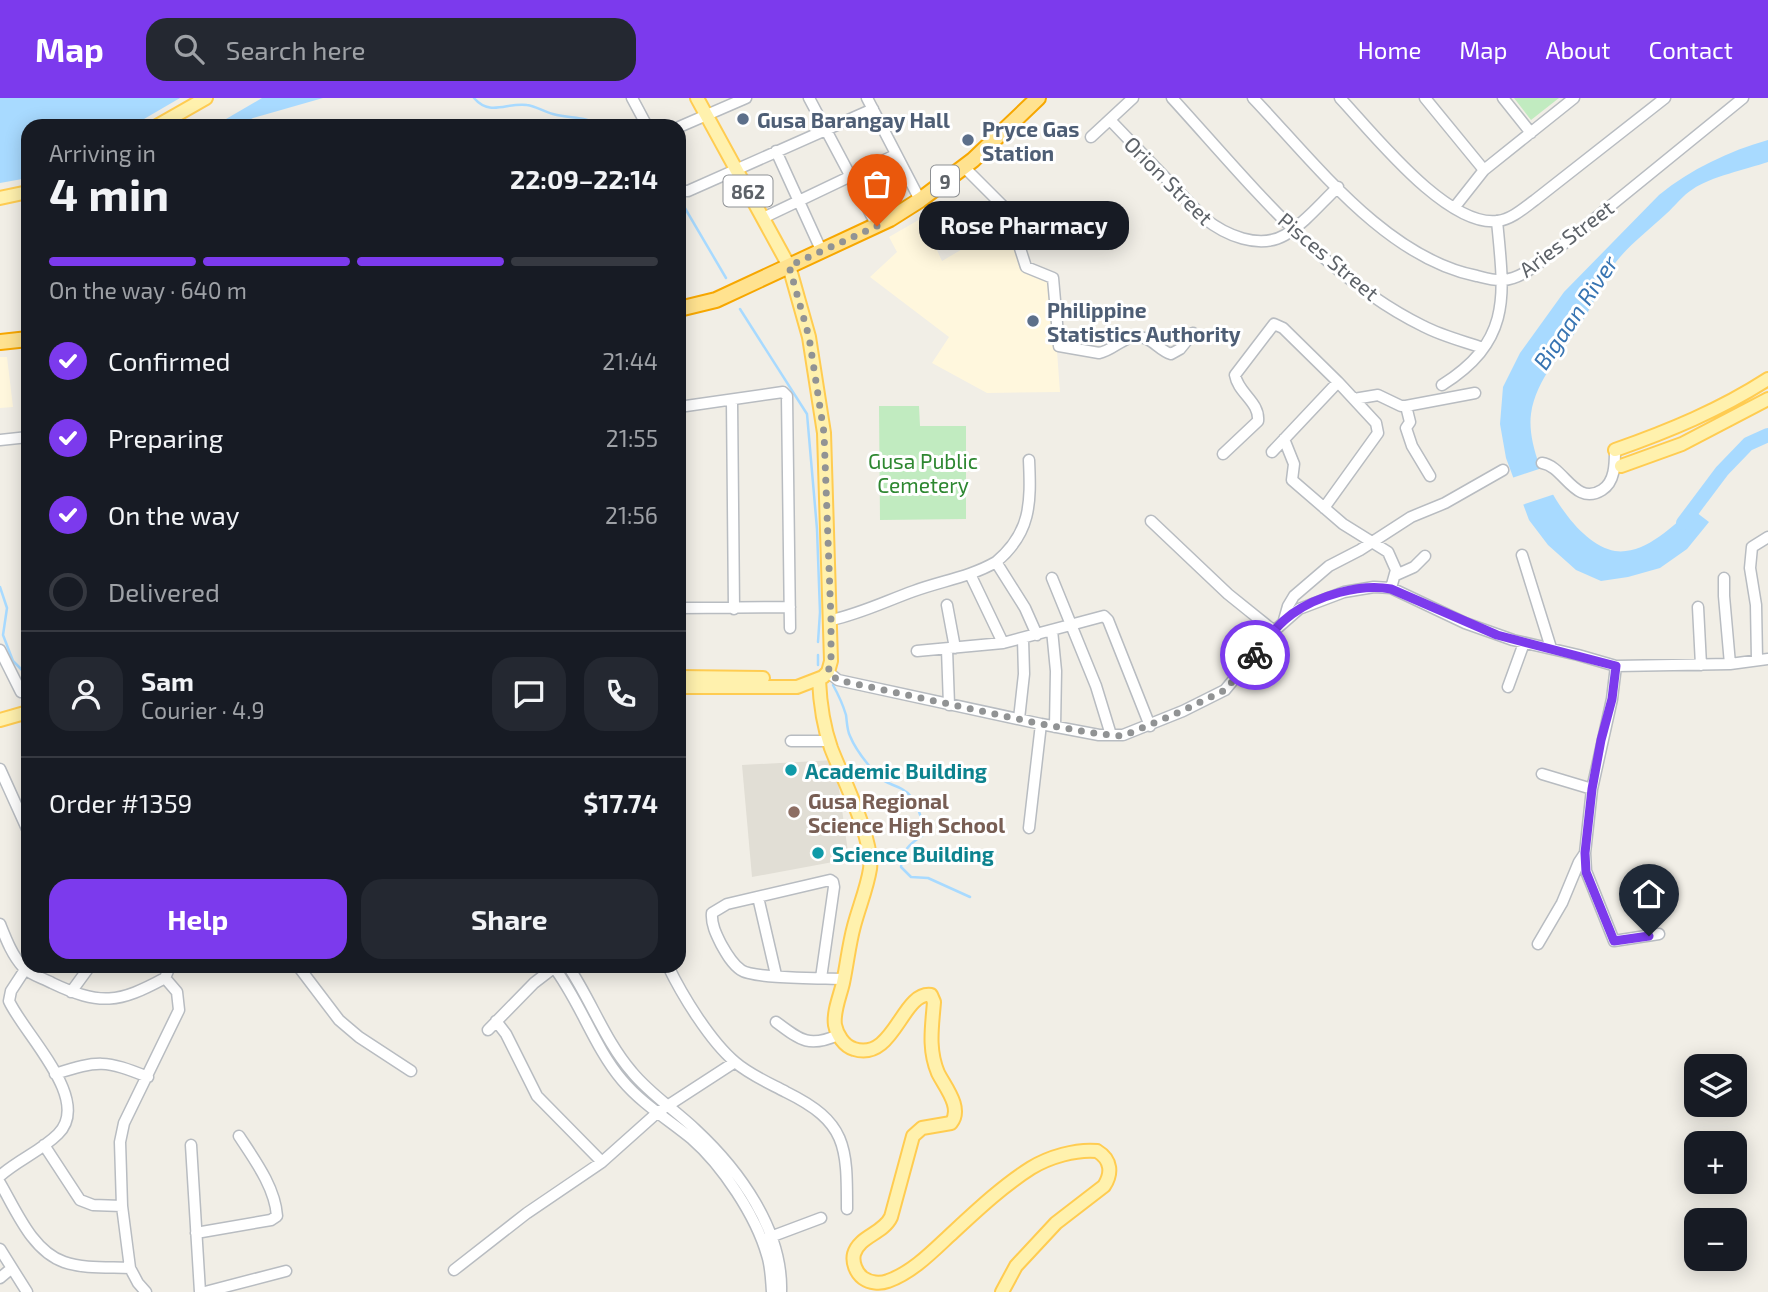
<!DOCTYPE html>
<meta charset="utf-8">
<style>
body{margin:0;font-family:"Exo 2",sans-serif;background:#242831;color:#f1f3f6;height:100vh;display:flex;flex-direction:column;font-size:26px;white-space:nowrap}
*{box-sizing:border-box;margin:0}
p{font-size:23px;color:#9ea1a6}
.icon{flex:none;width:38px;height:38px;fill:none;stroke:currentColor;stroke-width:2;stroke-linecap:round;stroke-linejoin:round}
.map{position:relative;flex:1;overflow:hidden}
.panel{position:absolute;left:21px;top:21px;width:665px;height:854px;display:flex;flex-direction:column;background:#171b24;border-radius:21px;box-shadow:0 4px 18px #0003}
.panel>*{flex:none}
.buttons{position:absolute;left:1684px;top:956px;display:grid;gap:14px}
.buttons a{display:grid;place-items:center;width:63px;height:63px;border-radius:14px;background:#171b24;box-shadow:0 4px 18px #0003;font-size:35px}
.pin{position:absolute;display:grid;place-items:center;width:60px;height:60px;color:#fff;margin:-72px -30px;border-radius:50% 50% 50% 0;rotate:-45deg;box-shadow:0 0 7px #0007}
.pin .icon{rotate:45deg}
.courier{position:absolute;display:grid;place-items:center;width:70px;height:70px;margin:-35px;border:5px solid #7c3aed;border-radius:50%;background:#fff;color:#222;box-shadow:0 2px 9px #0007}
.bubble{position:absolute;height:49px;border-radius:21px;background:#171b24;box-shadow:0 4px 18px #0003;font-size:23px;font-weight:700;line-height:49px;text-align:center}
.summary em{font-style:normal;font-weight:700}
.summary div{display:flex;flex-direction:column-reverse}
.summary{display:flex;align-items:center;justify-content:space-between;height:119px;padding:0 28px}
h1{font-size:46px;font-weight:700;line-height:52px}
.bar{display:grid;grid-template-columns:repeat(4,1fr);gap:10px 7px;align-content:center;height:84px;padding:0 28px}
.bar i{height:9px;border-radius:5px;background:#363941}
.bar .active{background:#7c3aed}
.bar p{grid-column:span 4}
.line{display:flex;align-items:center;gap:18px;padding:0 28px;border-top:2px solid #363941}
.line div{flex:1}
.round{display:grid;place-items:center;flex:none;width:74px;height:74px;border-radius:21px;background:#242831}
ol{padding:0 28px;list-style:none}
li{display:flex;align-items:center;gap:21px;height:77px}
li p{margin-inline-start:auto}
li .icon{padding:7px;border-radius:50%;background:#7c3aed;color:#fff;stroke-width:4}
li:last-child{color:#9ea1a6}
li i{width:38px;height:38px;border:4px solid #363941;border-radius:50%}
.primary-button{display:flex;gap:14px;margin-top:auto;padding:14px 28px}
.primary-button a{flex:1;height:80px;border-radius:21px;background:#7c3aed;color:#fff;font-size:28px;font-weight:700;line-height:80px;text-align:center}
.primary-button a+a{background:#242831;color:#f1f3f6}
header{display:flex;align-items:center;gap:42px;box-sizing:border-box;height:98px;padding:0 35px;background:#7c3aed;color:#fff}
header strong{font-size:33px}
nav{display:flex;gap:38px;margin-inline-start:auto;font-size:24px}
.search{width:490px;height:63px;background:#242831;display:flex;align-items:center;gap:18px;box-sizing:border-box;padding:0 24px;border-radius:21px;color:#9ea1a6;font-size:26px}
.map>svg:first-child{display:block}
.commercial{fill:#fff7dd}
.education{fill:#e1ded5}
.green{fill:#c1ebc0}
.water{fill:#a8daff}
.pier{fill:#f1eee6}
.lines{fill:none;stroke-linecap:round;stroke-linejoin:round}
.stream{stroke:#a8daff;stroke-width:2.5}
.river{stroke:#a8daff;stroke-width:14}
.minor-casing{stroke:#b8bcc1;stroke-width:13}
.major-casing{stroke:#ffcc51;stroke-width:16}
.highway-casing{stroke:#f7a700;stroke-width:18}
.minor{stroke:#fff;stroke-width:10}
.major{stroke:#fff1ad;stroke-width:12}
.highway{stroke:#ffe28f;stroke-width:14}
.done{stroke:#919394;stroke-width:7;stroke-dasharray:0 12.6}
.route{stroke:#7c3aed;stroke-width:9}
.service-dot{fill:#5c6f8a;stroke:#fff;stroke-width:2.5}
.culture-dot{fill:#0f9aa8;stroke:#fff;stroke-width:2.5}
.education-dot{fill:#8d6e63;stroke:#fff;stroke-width:2.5}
.labels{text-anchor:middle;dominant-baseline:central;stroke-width:6;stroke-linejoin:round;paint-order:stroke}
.shield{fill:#fff;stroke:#8e9195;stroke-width:2}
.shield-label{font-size:19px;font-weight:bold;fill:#5d6268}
.service-label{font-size:21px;font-weight:bold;fill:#4e5e75;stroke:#fff;text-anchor:start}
.street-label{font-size:21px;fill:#5d6268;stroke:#fff}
.park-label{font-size:21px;fill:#2d8730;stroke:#fff}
.culture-label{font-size:21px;font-weight:bold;fill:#0d838f;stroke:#fff;text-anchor:start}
.education-label{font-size:21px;font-weight:bold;fill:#785e54;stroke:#fff;text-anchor:start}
.water-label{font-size:23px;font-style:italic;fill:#3774b2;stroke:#fff}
</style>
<header>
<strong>Map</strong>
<div class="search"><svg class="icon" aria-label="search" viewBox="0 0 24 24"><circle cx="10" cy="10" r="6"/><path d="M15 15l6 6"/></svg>Search here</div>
<nav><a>Home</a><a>Map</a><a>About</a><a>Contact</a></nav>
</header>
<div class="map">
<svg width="1768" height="1194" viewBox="0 0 1768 1194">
<rect width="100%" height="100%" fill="#f1eee6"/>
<!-- commercial -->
<path class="commercial" d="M922,120L942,163L971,146L972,142L985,129L1007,120L1022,173L1046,180L1052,185L1060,294L987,295L932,265L949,239L870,179L897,154L889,139Z
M0,259H7L13,309L0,310Z"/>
<!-- education -->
<path class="education" d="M835,662L849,761L752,779L742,667Z"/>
<!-- green -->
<path class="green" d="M1514,0H1559L1531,22Z
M879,308H919L920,328H966V421L880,422Z"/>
<!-- water -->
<path class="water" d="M0,0H180L132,28H28V80L0,85Z
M262,0H323L253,20L238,28H214Z
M1768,42V64C1747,71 1710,79 1693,91C1683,97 1675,108 1666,116C1650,131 1629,147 1616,164C1603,183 1594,205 1582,224C1564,254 1536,280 1531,316C1525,359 1570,445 1615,453C1644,457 1672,429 1692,411L1709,424L1687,451L1660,470L1628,479L1601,483L1576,472L1548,447L1529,422L1506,360L1500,326L1503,289L1520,255L1564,194L1659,97C1691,71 1729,53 1768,42Z"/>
<!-- pier -->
<path class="pier" d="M1545,369L1558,395L1519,408L1509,381Z"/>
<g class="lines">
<!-- stream -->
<path class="stream" d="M474,0C490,19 507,4 527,7C536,8 544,14 553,16C572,21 584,18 602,28
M679,100L726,180
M740,211L807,316L817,431L820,514L818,544
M0,489L7,510L3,537L13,563L28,578
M818,557V567
M833,587C838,596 843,607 846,617C847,624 847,632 850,638C856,653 868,667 878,678C886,686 893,686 902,691C917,699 924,723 922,738C909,746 902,753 901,769L911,779L928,780L970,799"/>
<!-- river -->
<path class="river" d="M1683,425L1722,373L1748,346L1768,337"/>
<!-- minor casing -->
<g class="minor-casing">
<path id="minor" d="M632,0L647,28
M809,0L877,128
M867,0L920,102
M1172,0C1246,81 1323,179 1423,228C1442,238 1463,243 1483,250
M1253,0C1315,65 1386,160 1477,178C1485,180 1495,183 1503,182C1521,181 1537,166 1550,157L1743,0
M1340,0C1372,34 1447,130 1498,123C1512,121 1524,110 1535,102L1665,0
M1425,0L1484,72
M1503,0L1531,35
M1110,22L1204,120C1225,137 1259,152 1285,137C1305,125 1321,105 1338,89
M679,29L746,0
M1091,39L1133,0
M776,53L822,154
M964,69L1008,113L1026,169L1053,180L1059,248L1099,255C1116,252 1127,232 1147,241C1156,245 1161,253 1171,256L1180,251L1193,235
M679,87L683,93H688L873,11
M1454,110L1484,72L1574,0
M763,120L895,57
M1442,287C1513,242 1504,197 1497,123
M1354,301L1378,297L1401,308H1406L1475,295
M732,303L734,511
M1406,308L1410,324L1406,330L1412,348L1430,378
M679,309L783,294L787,298L790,530
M1284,341L1294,366L1292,382L1343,426L1388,454L1396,472L1391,490
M0,342L28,339
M1223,356L1258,323C1260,304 1238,295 1235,277L1274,226L1283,230L1338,284L1272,354
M1542,365C1564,368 1575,409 1602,392C1615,384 1615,366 1615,352
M1324,410L1378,335L1376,325L1338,284
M1151,423L1228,496L1274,533
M1522,457L1551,550
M996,464C1031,435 1031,405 1029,362
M970,476L1003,545
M1396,477L1414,469L1425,458
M1052,480L1096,588L1111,637
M1724,480V498L1730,566
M947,507L955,550
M1698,509L1701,567
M679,510L790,509
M831,522C860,516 886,503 914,493C941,483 970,479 996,464L1025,510L1037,537
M1284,522L1288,508L1294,498L1329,468L1360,452L1411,419L1445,405L1503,372
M1052,532L1056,573L1055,629
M947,551L949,607
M0,552L21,594
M917,553L1003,545L1104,518L1108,522L1150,628
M1757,561L1756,507L1750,470L1752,449L1768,439
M1616,568L1612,601L1592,691L1585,755L1586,773L1614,843L1659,836
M828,574L838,582L1041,626L1099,637H1123L1183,613L1225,592L1274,533L1299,511L1344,494L1374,489L1391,490L1465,525L1513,542L1578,557L1616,568L1730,566L1768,561
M1508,589L1524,545
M1019,621L1024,576L1023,541
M791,643H829
M0,671L28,733
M1542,676L1592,691
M1029,730L1041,626
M758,799L776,877
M0,826C6,841 12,857 23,869C30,877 43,880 52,885C100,908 119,905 165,880
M1538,846L1562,805L1579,764L1585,755
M298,868L339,922L359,939L411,973
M553,868C580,903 594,949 622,982C642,1006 669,1022 692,1041C722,1067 756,1118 767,1157C771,1169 771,1181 772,1194
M568,868C591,902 605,943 632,974C650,996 675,1012 696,1032C739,1072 783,1132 781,1194
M668,868C682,897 710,943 735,964C750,977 769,985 786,994C847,1024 847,1048 847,1111
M165,880L170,868
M821,880L834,789L833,784L830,782L727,806L712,815C711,826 716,836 721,846C726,855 732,866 741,872C753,881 825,880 844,881
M71,894L90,868
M496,923L506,936L537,998L602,1064
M776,924C800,942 809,950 838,937
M488,932L534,885L556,868
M55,976C99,962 105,962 148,979
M44,1047L80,1102L93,1107L122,1108
M191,1047L200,1194
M0,1078C18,1062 41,1053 58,1036C93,1002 24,936 9,903L11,893L28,867
M0,1085C16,1112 32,1153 64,1164C84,1171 109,1169 130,1170
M196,1135L271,1122L277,1118C275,1089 254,1061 239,1038
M765,1141L821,1120
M0,1151L27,1194
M454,1172L527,1115L602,1064L658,1014L735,964
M0,1180L12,1170
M146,1194L138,1185L130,1170L122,1108L120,1044L124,1025L179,912L177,894L165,880
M205,1194L286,1173"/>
</g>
<!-- major casing -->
<g class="major-casing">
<path id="major" d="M157,28L206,0
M0,100L28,94
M1615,352C1669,333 1720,312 1768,281
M1621,368L1682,346L1768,301
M679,579L763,580
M819,582C820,605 823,627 831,650C842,679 874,742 870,771C867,790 859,809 854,828C849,846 847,866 843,885C840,898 833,914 835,927C837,937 844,948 854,951C894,964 902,893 931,897L934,904C932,929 928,951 938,975C945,989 963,1010 951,1025L922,1030L913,1038L891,1119C883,1136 859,1138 854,1156C852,1164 856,1175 863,1180C870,1185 880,1186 888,1183C911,1175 931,1155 948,1139C974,1115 1001,1089 1031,1070C1049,1059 1076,1051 1097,1053C1112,1062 1112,1076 1104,1088L1056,1125L1016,1168L1002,1194
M679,589H797L823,579L828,574L831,563L824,335L809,239L789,168L697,0
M0,622L28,614"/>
</g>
<!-- highway casing -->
<g class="highway-casing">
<path id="highway" d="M679,211L716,202L890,121L920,102L973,62L1038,0
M0,244L28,241"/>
</g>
<!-- minor -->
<use href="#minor" class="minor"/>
<!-- major -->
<use href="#major" class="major"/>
<!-- highway -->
<use href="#highway" class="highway"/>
</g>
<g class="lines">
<!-- done -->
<path class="done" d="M877,128L789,168L809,239L824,335L831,522V563L828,574L838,582L1041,626L1099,636L1123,638L1182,613L1225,592L1255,557"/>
<!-- route -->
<path class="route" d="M1255,557C1265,542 1277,527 1292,516C1317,498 1360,485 1391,491L1497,537L1616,568L1612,601L1601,642L1592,691L1585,755L1586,774L1614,843L1649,838"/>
</g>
<!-- markers -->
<g class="service-dot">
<circle cx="743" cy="21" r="7"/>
<circle cx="968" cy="42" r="7"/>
<circle cx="1033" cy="223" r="7"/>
</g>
<g class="culture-dot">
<circle cx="791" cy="672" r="7"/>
<circle cx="818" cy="755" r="7"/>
</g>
<circle class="education-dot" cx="794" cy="714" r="7"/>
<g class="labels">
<!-- shield labels -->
<g class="shield">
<rect x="931" y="67.5" width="28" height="31" rx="5"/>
<rect x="723.5" y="77.5" width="49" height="31" rx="5"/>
</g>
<g class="shield-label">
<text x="945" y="83">9</text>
<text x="748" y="93">862</text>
</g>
<!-- service labels -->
<g class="service-label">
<text x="757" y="21">Gusa Barangay Hall</text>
<text x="982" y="30">Pryce Gas<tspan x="982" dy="24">Station</tspan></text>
<text x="1047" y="211">Philippine<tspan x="1047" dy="24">Statistics Authority</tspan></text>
</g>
<!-- street labels -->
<g class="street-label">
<text transform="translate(1169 82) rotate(45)">Orion Street</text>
<text transform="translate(1566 140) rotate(-37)">Aries Street</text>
<text transform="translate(1329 158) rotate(40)">Pisces Street</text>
</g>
<!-- park labels -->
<g class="park-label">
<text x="923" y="362">Gusa Public<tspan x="923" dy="24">Cemetery</tspan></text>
</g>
<!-- culture labels -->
<g class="culture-label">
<text x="805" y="672">Academic Building</text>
<text x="832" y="755">Science Building</text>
</g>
<!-- education labels -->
<g class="education-label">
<text x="808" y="702">Gusa Regional<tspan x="808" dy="24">Science High School</tspan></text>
</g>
<!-- water labels -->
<g class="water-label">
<text transform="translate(1575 214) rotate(-56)">Bigaan River</text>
</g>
</g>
</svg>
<div class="buttons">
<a><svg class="icon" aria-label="layers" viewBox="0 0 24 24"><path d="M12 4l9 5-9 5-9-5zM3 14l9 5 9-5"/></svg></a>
<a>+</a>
<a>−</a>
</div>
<div class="pin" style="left:877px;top:128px;background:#ea580c"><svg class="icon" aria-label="bag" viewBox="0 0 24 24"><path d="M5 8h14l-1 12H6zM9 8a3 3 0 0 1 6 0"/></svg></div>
<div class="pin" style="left:1649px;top:838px;background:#1f2937"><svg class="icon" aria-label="home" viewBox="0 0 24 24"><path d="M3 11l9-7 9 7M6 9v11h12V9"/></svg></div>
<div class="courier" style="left:1255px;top:557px"><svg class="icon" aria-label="bike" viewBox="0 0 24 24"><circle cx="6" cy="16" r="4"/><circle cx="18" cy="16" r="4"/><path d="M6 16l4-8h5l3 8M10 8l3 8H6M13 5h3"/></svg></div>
<div class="bubble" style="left:919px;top:103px;width:210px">Rose Pharmacy</div>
<section class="panel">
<div class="summary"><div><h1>4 min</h1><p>Arriving in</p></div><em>22:09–22:14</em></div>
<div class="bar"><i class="active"></i><i class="active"></i><i class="active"></i><i></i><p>On the way · 640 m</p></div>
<ol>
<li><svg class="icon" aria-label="check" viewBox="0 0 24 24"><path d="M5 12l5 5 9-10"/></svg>Confirmed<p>21:44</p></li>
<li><svg class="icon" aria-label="check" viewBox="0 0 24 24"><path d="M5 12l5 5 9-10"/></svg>Preparing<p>21:55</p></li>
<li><svg class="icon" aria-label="check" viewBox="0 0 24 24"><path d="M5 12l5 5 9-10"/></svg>On the way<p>21:56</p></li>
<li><i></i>Delivered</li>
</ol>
<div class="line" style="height:126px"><a class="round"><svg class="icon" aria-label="person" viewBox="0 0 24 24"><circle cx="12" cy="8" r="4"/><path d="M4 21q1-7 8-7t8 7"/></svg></a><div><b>Sam</b><p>Courier · 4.9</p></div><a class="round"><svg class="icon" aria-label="chat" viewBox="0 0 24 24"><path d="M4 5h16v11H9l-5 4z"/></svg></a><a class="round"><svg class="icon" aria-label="phone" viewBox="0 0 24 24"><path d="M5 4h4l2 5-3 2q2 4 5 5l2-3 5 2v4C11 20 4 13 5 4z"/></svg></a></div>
<div class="line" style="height:91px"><div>Order #1359</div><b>$17.74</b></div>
<div class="primary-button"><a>Help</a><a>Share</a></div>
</section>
</div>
